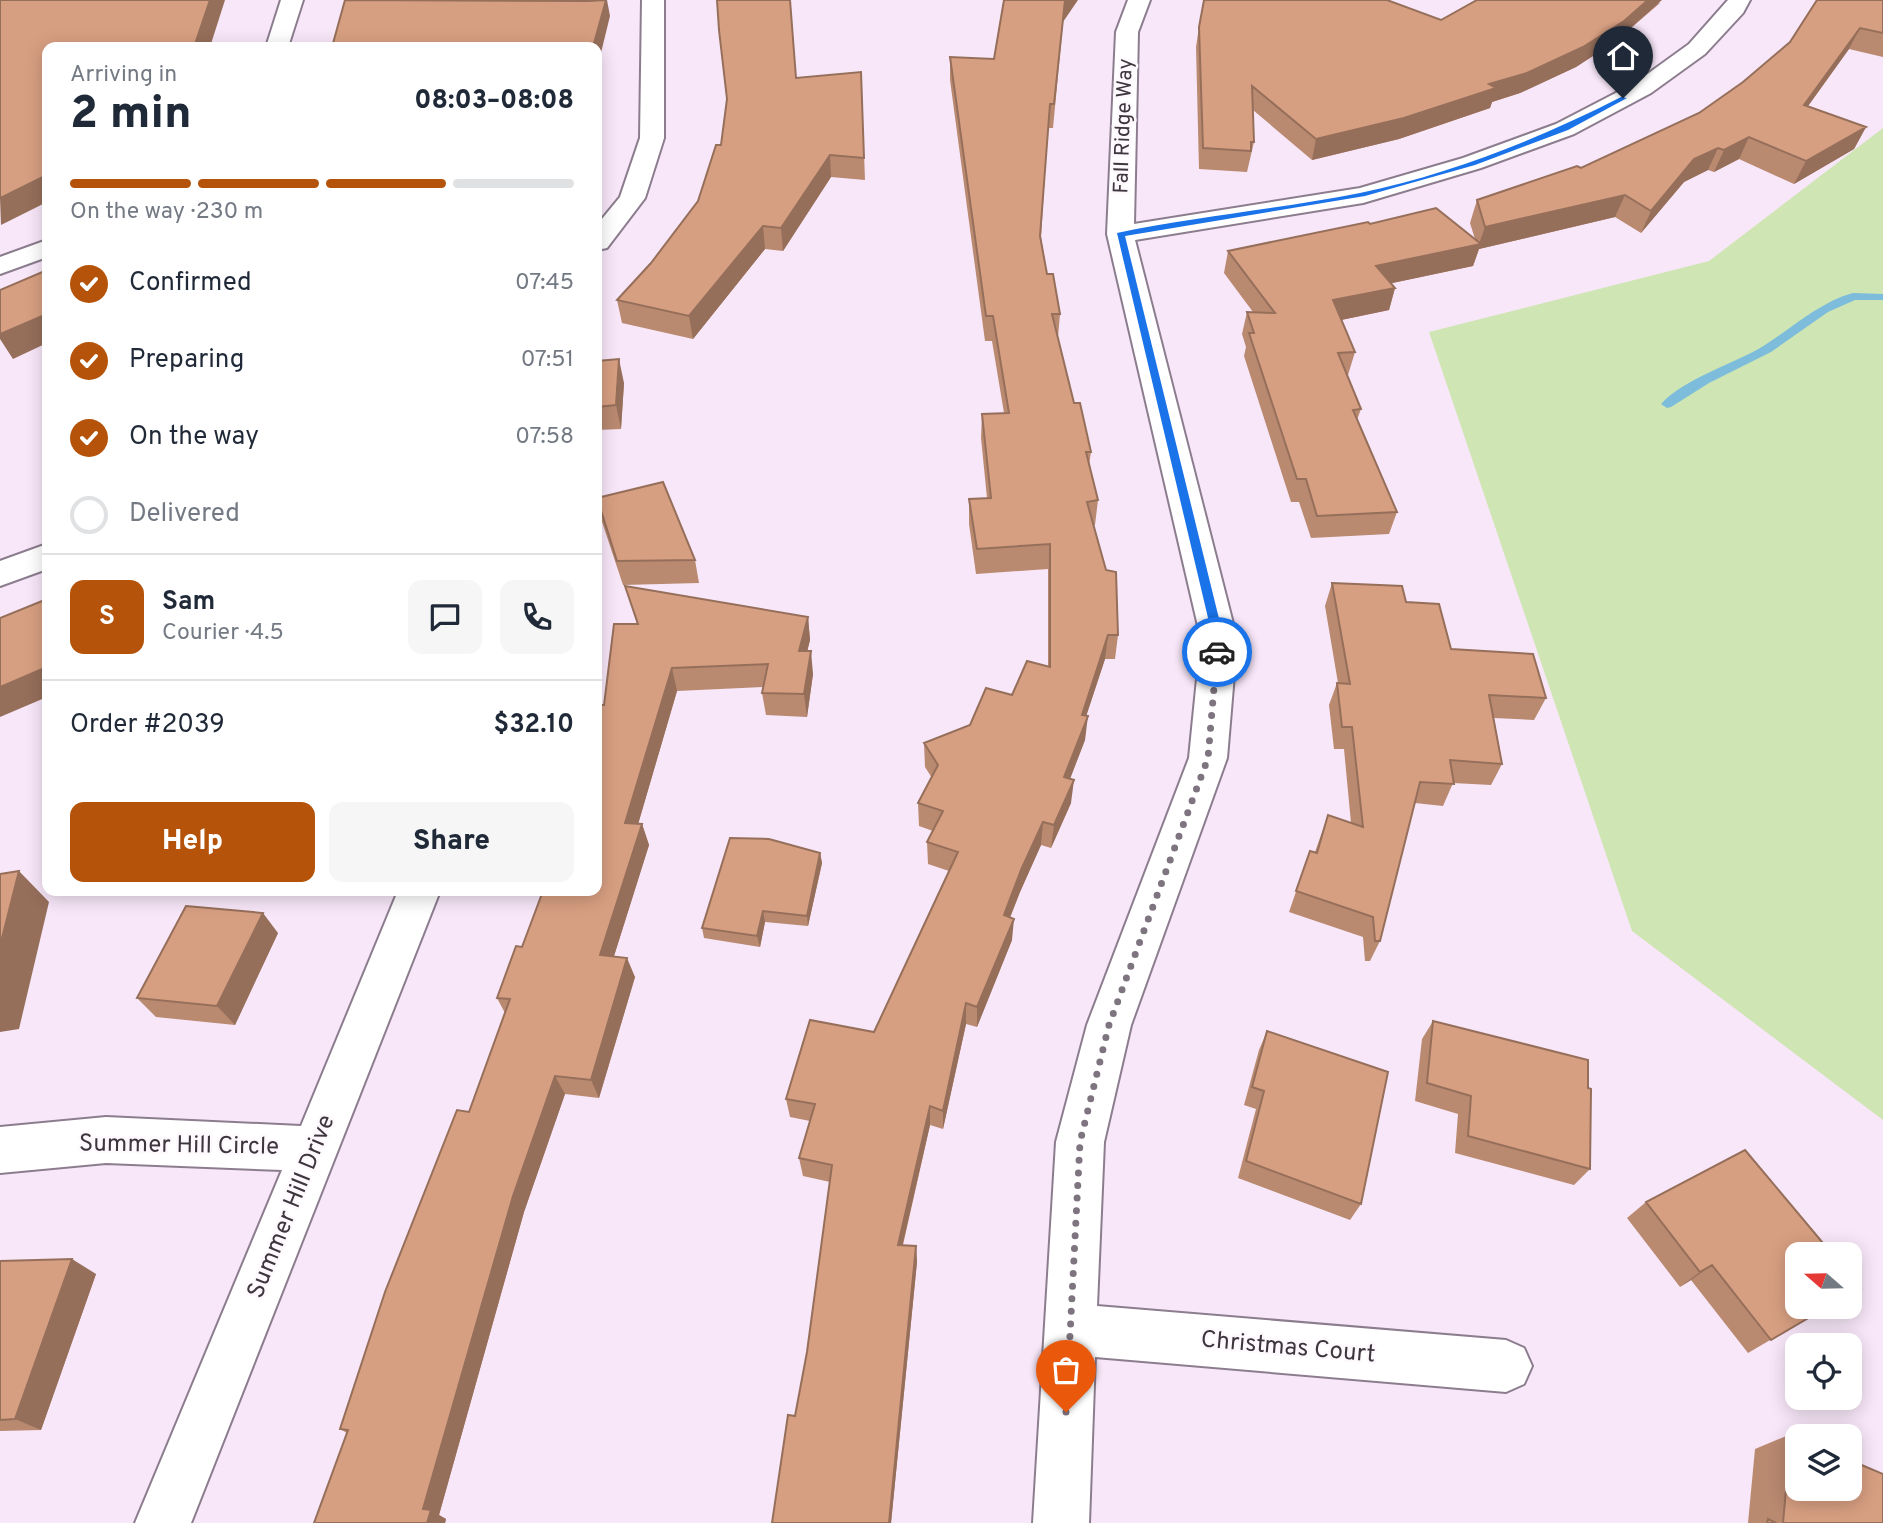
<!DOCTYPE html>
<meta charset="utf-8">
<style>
body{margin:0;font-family:Overpass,sans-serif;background:#f6f6f7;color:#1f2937;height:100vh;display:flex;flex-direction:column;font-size:26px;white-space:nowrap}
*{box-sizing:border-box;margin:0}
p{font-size:23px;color:#747a83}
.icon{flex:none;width:38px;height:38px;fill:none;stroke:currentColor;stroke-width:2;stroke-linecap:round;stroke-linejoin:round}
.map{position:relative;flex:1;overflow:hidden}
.details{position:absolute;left:42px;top:42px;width:560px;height:854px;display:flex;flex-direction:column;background:#fff;border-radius:14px;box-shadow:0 4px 18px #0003}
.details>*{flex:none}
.needle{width:46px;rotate:290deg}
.buttons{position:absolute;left:1785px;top:1242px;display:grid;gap:14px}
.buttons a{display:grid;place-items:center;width:77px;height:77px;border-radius:14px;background:#fff;box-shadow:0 4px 18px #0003;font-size:35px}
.pin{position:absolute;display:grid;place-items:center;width:60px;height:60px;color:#fff;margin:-72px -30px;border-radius:50% 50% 50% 0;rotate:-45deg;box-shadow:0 0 7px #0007}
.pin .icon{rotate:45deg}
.courier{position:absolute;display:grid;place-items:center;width:70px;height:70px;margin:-35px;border:5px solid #1a73e8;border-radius:50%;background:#fff;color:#222;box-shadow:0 2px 9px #0007}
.overview em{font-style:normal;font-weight:800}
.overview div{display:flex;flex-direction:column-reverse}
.overview{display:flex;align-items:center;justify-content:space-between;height:119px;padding:0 28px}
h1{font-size:46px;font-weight:800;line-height:52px}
.bar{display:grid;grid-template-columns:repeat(4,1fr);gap:10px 7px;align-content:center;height:84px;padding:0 28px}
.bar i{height:9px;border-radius:5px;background:#e0e1e3}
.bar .on{background:#b45309}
.bar p{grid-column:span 4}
.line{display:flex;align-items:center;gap:18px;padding:0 28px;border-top:2px solid #e0e1e3}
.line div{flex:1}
.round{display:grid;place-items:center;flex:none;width:74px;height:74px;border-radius:14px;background:#f6f6f7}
ol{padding:0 28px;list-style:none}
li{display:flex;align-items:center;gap:21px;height:77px}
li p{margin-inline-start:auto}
li .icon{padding:7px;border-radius:50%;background:#b45309;color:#fff;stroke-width:4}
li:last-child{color:#747a83}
li i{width:38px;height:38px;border:4px solid #e0e1e3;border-radius:50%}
.primary-button{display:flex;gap:14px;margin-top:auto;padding:14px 28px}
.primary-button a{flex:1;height:80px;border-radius:14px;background:#b45309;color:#fff;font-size:28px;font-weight:800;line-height:80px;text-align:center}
.primary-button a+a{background:#f6f6f7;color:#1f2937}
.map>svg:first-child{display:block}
.green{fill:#cfe5b4}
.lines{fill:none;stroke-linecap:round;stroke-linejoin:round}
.stream{fill:#7dbcdb;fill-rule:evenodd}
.street-casing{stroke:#8c7d8e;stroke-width:4}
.street{fill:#fff;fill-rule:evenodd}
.wall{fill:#b98970}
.shaded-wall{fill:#966f5b}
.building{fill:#d79f82;stroke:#966f5b;stroke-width:2}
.route{fill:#1a73e8}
.done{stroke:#7e747f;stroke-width:7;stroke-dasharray:0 12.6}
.labels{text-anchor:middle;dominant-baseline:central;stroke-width:5;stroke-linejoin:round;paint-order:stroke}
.street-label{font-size:21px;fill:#3d363d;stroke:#fdf9fd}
.near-street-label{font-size:24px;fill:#3d363d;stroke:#fdf9fd}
</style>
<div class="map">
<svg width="1883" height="1523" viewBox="0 0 1883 1523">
<rect width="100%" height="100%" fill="#f8e7f9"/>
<!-- green -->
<path class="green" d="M1883,128V1120L1632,931L1429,332L1709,261Z"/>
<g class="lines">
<!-- stream -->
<path class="stream" d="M1853,293L1883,294V300H1855L1828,312L1771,352L1709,383L1671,407L1667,408L1661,404C1686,377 1733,365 1765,345C1793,327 1820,302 1853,293Z"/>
<!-- street casing -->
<g class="street-casing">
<path id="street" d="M281,0H303L288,47H266Z
M642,0H664V138L645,198L607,248L597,250V225L620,197L640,138Z
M1128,0H1150L1138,32L1134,224L1360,188L1463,158L1556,124L1635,83L1689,44L1728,0H1750L1743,13L1705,54L1651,93L1574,134L1481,168L1363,203L1135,240L1237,639L1227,758L1131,1025L1104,1142L1097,1306L1506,1340L1524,1348L1532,1366L1524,1384L1506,1392L1095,1357L1089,1523H1033L1056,1142L1087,1025L1189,758L1201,639L1107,234L1116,32Z
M47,240V257L0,274V257Z
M47,544V569L0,586V561Z
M398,891H440L191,1523H135L282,1170L106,1163L0,1173V1127L106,1117L301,1126Z"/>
</g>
<!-- street -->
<use href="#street" class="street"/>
</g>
<!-- wall -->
<path class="wall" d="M1883,0V57L1849,49L1808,106L1866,127L1854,149L1794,184L1739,159L1714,172L1708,170L1684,182L1641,233L1615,217L1479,249L1473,266L1392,283L1395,288L1389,310L1341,320L1355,352L1348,375H1347L1361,409L1357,420L1397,512L1389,534L1311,538L1299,502H1291L1244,356L1246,347L1242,334L1247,312H1253L1224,273L1228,251L1370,224L1475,239L1470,223L1477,200L1581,168L1699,113Z
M1660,3L1616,41L1576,67L1520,93L1492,102L1490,108L1399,139L1312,160L1253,110L1254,142L1247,172L1199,169L1196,47L1199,27L1441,20Z
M1063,22L1053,128H1048L1041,237L1047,274L1060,314L1058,337L1074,403L1091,452L1089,465L1098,500L1095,525H1094L1118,635L1115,659H1105L1086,716L1085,740L1070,778L1071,803L1051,848L1041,845L1020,892L1010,918L1012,940L977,1027L966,1024L943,1129L930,1125L903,1245L916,1246L917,1262L891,1523H772L795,1416L807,1352L830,1182L803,1176L799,1158L810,1121L790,1117L786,1099L874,1032L949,871L928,864L927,842L933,831L919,826L918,803L932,778L925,767L924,743L970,725L1012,695L1048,666V569L976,574L969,524V499L987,498L981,438L982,414L1004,413L992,341H985L950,80V57L994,59Z
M861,72L865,180L831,177L783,251L765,249L693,339L622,323L617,300L651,263L698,201L721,145L796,78Z
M597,361L624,383L621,429L597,430Z
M597,501L695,560L699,583L623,585L602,522Z
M1332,583L1406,602L1451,649L1546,698L1534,720L1494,718L1502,764L1491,785L1453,783L1443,806L1415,803L1380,941L1370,961H1365L1363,937L1289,912L1310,851L1315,852L1328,815L1351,823L1344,749H1334L1329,705L1337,683H1338L1325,606Z
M625,586L808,617L810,640L807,651L813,674L807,717L766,715L762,693L763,687L677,691L638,824H642L649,845L614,956L635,977L599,1098L565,1094L524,1212L439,1515L446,1519L445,1523H314L347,1433L340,1429L469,1112L505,1013L497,998L522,947L597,891L604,705L637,624Z
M820,853L822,863L808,926L765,922L760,947L704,938L702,928Z
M278,933L235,1025L156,1017L137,998Z
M1433,1021L1590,1169L1574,1185L1455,1153L1458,1114L1415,1101L1422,1039Z
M1267,1031L1361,1204L1350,1220L1238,1178L1256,1109L1244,1105L1259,1050Z
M1646,1202L1827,1307L1748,1353L1691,1280L1680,1287L1627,1218Z
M0,1261L96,1274L41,1430L0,1431Z
M1791,1434L1883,1523H1748L1755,1449Z"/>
<!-- shaded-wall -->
<path class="shaded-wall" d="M210,0H225L210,47H194Z
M606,0H607L610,16L597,69V47H593Z
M1065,0H1078L1063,22L1053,128Z
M1648,0H1662L1616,41L1576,67L1520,93L1492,102L1490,108L1399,139L1312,160L1316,139L1489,84Z
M1860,28L1849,49L1793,127L1804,105Z
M1866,127L1854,149L1794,184L1806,161Z
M1749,137L1739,159L1714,172L1724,150Z
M1718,148L1708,170L1684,182L1641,233L1651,211L1694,159Z
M830,155L831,177L783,251L781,228Z
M47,175V202L1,225L0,198Z
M1625,195L1615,217L1479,249L1473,266L1369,288L1376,266L1479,244L1485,227Z
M763,226L765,249L693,339L689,316Z
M1395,288L1389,310L1327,323L1333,300Z
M47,314V343L13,359L0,339V334Z
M619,359L624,383L621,429L616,405Z
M808,617L810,640L802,673L799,651Z
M1108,635L1105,659L1079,738L1082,715Z
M811,651L813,674L807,717L804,694Z
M47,667V697L0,717V687Z
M672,668L677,691L632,845L625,823Z
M1088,716L1085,740L1062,800L1064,777Z
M1074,780L1071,803L1051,848L1054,825Z
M1043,822L1041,845L1020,892L1002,937L1004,915L1021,870Z
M642,824L649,845L608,975L600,955Z
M820,853L822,863L808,926L807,916Z
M19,871L49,902L19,1029L0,1032V946Z
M763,911L765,922L760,947L757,936Z
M263,913L278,933L235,1025L217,1006Z
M1014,919L1012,940L977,1027V1007Z
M627,958L635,977L599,1098L591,1080Z
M966,1003V1024L943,1129V1111Z
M555,1076L565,1094L524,1212L439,1515L446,1519L445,1523H427L423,1509L513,1196Z
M930,1106V1125L899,1260L898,1245Z
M916,1246L917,1262L891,1523H889Z
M72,1259L96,1274L41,1430L15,1419Z
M1712,1265L1691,1280L1680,1287L1700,1272Z"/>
<!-- building -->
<path class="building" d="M0,0H210L194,47H47V175L0,198Z
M345,0L588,1L606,0L593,47H332Z
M717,0H790L796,78L861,72L864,158L830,155L781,228L763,226L689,316L617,300L651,263L698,201L716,145H721L727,99L719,30Z
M1004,0H1065L1054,104H1050L1040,236L1047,274H1053L1060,314H1052L1074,403H1080L1091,452H1086L1098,500L1087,502L1106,570L1116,572L1118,635H1108L1082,715L1088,716L1064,777L1074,780L1054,825L1043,822L1021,870L1004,915L1014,919L977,1007L966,1003L943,1111L930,1106L898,1245L916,1246L889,1523H772L788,1415L795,1416L807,1352L832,1165L799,1158L815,1104L786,1099L810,1020L874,1032L958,852L927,842L943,811L918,803L938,765L924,743L970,725L986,688L1012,695L1027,661L1050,667V544L977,549L969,499L991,498L982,414L1009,413L993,316H986L950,57L994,59Z
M1204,0H1387L1441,20L1477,0H1648L1624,21L1583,47L1527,73L1489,84L1496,88L1404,118L1316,139L1252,86L1254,142H1251V151L1203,148L1199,27Z
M1817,0H1883V33L1860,28L1804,105L1866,127L1806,161L1749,137L1724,150L1718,148L1694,159L1651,211L1625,195L1485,227L1477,200L1577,166L1581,168L1699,113L1743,82L1790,42Z
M1436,208L1481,244L1376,266L1395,288L1333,300L1355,352L1338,353L1361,409L1353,410L1397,512L1317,516L1306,479H1297L1249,333H1254L1247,312L1275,313L1228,251L1368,222L1370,224Z
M47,270V314L0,334V290Z
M619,359L616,405L597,407V361Z
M663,482L695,560L617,561L597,498Z
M1332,583L1402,586L1406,602L1439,604L1451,649L1533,654L1546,698L1489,695L1502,764L1450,760L1454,784L1420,782L1380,941H1375L1373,917L1296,891L1310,851L1317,853L1328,815L1363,827L1352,727H1342L1337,683L1350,684Z
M625,586L808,617L799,651H811L804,694L762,693L768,664L672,668L625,823L642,824L600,955L627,958L591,1080L555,1076L513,1196L423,1509L431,1510L427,1523H314L348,1430L340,1429L385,1292L457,1110L469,1112L510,999L497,998L516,946L522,947L543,891H597V705H604L614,624H638Z
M47,599V667L0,687V618Z
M730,838L769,839L820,853L807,916L763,911L757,936L702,928Z
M19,871L0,946V874Z
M186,906L263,913L217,1006L137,998Z
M1433,1021L1588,1060V1088L1591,1089L1590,1169L1468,1136L1471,1096L1427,1083Z
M1267,1031L1388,1072L1361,1204L1246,1161L1264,1091L1252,1087Z
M1745,1150L1833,1255H1797V1307H1827L1771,1340L1712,1265L1700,1272L1646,1202Z
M72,1259L15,1419L0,1420V1261Z
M1850,1274L1861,1288L1850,1294Z
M1791,1434L1798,1437L1797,1489H1850V1460L1883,1474V1523H1783Z
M1768,1519L1776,1523H1767Z"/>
<!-- route -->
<path class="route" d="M1621,97L1627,98L1568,130L1475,165L1365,196L1125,236L1224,639L1221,655H1214L1213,639L1117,233C1198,216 1280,209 1360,193C1451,174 1539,139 1621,97Z"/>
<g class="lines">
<!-- done -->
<path class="done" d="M1066,1412L1080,1142L1109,1025L1208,758L1217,652"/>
</g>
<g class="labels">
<!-- street labels -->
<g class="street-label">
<text transform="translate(1124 126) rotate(-88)">Fall Ridge Way</text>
</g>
<!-- near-street labels -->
<g class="near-street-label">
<text transform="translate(179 1146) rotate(1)">Summer Hill Circle</text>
<text transform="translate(292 1207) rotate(-68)">Summer Hill Drive</text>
<text transform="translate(1288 1348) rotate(5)">Christmas Court</text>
</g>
</g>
</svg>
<div class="buttons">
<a><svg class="needle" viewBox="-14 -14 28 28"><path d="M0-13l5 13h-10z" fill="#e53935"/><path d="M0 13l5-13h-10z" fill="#747a83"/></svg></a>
<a><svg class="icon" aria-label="locate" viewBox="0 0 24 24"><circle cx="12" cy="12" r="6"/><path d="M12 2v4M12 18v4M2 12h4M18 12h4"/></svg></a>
<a><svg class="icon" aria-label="layers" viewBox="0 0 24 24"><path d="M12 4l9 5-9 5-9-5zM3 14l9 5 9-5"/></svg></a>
</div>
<div class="pin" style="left:1066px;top:1412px;background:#ea580c"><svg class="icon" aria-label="bag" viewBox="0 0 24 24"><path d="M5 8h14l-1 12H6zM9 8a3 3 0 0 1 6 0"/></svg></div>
<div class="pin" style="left:1623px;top:98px;background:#1f2937"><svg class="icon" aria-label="home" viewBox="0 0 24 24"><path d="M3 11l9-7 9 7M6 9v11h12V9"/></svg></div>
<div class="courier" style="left:1217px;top:652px"><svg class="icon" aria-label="car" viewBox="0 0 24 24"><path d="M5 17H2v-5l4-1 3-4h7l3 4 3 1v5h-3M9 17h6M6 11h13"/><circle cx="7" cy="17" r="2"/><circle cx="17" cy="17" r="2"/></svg></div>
<section class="details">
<div class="overview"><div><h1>2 min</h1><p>Arriving in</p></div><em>08:03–08:08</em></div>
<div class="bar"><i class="on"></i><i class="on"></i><i class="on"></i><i></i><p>On the way · 230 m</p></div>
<ol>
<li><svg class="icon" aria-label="check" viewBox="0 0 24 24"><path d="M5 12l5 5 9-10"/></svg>Confirmed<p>07:45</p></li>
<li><svg class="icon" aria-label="check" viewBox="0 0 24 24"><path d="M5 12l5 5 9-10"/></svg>Preparing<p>07:51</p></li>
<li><svg class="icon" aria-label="check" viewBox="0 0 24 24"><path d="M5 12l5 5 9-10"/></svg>On the way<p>07:58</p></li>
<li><i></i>Delivered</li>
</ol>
<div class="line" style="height:126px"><b class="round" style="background:#b45309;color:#fff">S</b><div><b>Sam</b><p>Courier · 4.5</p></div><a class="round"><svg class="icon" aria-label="chat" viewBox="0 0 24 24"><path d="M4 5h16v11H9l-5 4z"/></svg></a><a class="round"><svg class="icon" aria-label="phone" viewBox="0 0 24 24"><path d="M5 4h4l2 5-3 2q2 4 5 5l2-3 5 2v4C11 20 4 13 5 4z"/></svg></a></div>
<div class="line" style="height:91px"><div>Order #2039</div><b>$32.10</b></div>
<div class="primary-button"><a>Help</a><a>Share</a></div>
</section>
</div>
